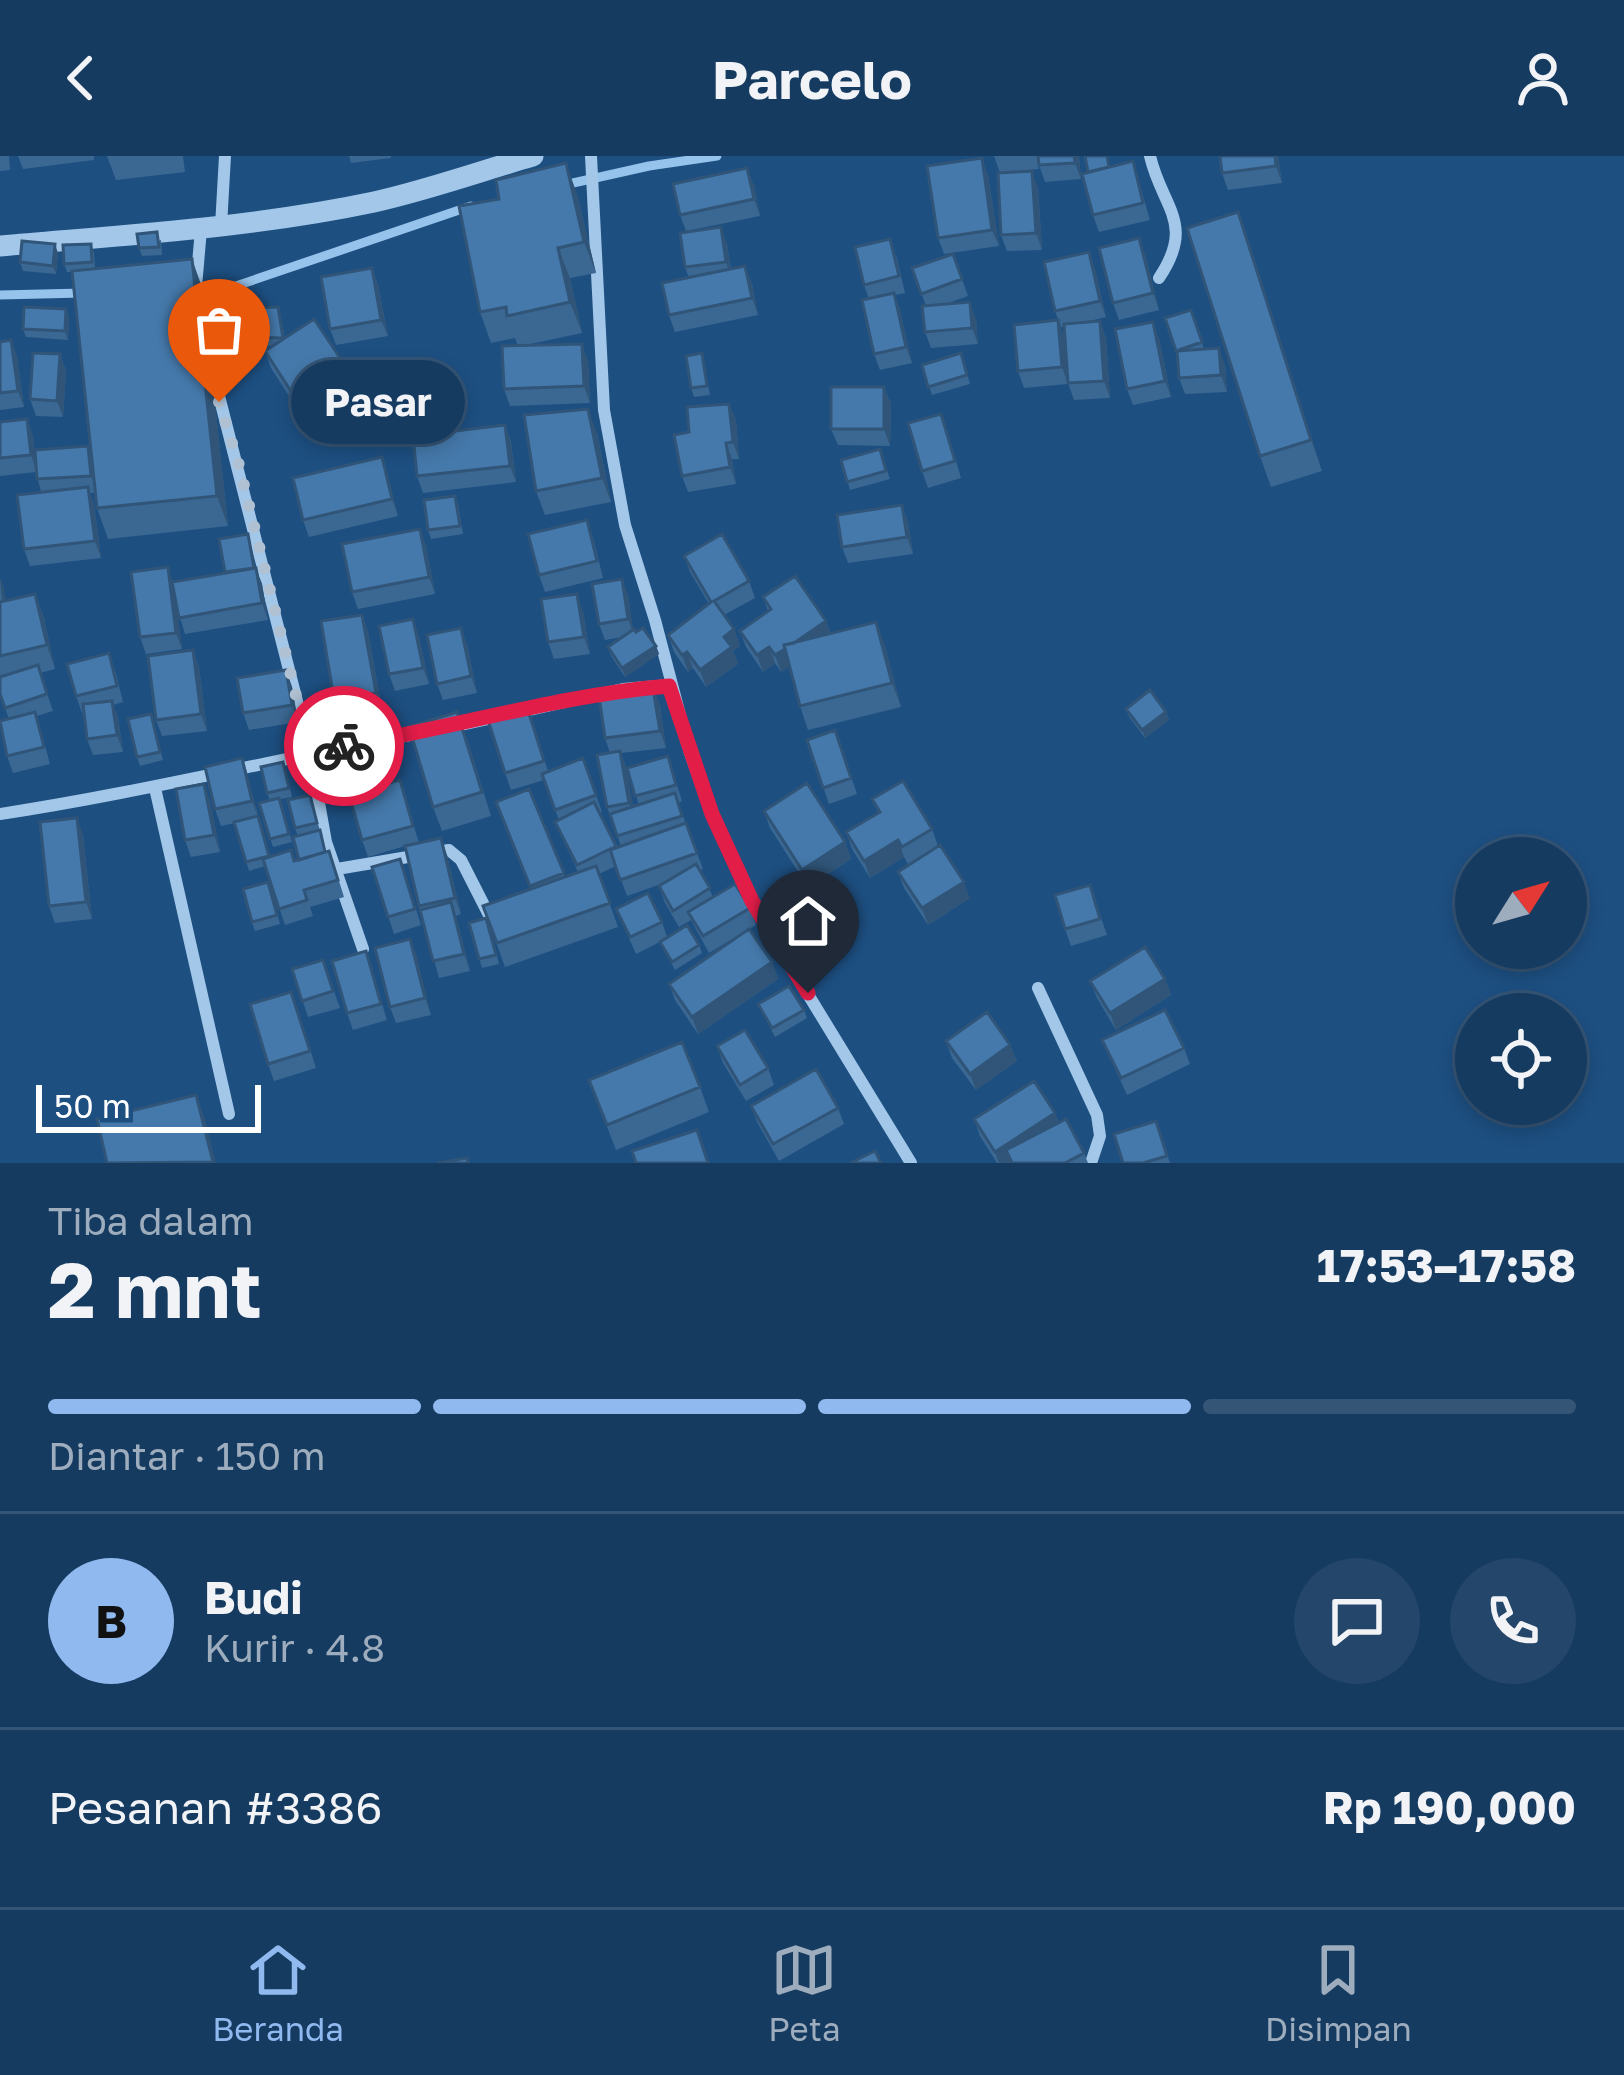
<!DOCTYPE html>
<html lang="id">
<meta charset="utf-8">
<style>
body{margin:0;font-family:"Golos Text",sans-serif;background:#23466a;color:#f1f3f6;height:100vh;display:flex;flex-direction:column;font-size:45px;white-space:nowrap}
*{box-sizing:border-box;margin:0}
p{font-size:39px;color:#9eadbd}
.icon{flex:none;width:66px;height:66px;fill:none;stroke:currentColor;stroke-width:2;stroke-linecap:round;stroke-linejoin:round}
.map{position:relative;height:1007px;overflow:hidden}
.side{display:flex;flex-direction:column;background:#163b61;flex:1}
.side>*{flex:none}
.needle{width:78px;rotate:53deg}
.fabs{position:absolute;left:1455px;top:681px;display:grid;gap:24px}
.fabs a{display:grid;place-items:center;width:132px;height:132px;border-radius:50%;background:#163b61;box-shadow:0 6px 18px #0003,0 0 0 3px #355576;font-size:60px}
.scale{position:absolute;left:36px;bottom:30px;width:225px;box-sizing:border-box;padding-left:12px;border:6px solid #fff;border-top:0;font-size:33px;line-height:42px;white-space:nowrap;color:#fff;-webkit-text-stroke:9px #1d4f81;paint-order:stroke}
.pin{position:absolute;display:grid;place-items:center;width:102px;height:102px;color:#fff;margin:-123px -51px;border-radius:50% 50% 50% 0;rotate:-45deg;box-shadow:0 0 12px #0007}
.pin .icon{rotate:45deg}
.courier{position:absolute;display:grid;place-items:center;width:120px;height:120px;margin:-60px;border:9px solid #e11d48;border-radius:50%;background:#fff;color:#222;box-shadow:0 3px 15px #0007}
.bubble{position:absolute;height:84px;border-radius:42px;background:#163b61;box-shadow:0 6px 18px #0003,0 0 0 3px #355576;font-size:39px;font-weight:700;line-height:84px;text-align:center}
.overview em{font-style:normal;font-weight:700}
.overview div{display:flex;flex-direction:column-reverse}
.overview{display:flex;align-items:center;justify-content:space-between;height:204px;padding:0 48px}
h1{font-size:78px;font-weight:700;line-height:90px}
.bar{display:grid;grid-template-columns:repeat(4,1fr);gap:18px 12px;align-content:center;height:144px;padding:0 48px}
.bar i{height:15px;border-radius:9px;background:#355576}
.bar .current{background:#90b9f0}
.bar p{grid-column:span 4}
.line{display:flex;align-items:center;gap:30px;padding:0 48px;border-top:3px solid #355576}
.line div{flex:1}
.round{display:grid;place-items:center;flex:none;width:126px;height:126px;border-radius:63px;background:#23466a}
header{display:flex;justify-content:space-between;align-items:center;height:156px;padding:0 48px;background:#163b61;font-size:54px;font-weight:700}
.tabs{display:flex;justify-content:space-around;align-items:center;height:168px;border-top:3px solid #355576;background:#163b61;font-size:33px;color:#9eadbd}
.tabs a{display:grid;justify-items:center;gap:6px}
.tabs .current{color:#90b9f0}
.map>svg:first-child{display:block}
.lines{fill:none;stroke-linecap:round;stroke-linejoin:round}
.stream{stroke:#95c3eb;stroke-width:9}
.minor{stroke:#a2c7e9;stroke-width:12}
.tertiary{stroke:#a2c7e9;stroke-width:21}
.wall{fill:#3b6893}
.shaded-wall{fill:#305578}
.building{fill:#4579ab;stroke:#305578;stroke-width:3}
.done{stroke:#b0c1d3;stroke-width:12;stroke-dasharray:0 21.6}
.route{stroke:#e11d48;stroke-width:15}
</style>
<header><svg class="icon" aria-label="back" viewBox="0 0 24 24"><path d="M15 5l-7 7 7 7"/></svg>Parcelo<svg class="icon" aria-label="person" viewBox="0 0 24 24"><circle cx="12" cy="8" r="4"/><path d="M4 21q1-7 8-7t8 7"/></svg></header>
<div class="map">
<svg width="1624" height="1007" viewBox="0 0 1624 1007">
<rect width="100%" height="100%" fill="#1d4f81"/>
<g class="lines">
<!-- stream -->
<path class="stream" d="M564,29L649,10L717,0
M196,134L227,133L471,50
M0,139L83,137"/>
<!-- minor -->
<path class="minor" d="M591,0L604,254L625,369L655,464L690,597L712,658L751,745L911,1007
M1150,0C1162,52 1196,67 1159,122
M221,70L225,0
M196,131L201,73
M207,193L310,596L326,686L363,793
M447,572L623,533L669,529
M155,632L229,958
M0,658C144,636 284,601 427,576
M337,713L449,694L461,704L490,761
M1038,832L1097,959L1100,980L1091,1007"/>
<!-- tertiary -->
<path class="tertiary" d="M0,90C125,79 251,72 374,46C428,34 481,15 533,0"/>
</g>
<!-- wall -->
<path class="wall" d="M0,0H9L10,14L0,15Z
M18,0H94V4L23,13Z
M107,0H183L185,16L116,24Z
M349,0H391V2L351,7Z
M994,0H1037L1039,13L1008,16L1038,32L1042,94L1007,95L1001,79L1000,17Z
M1079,0L1081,23L1045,26L1039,9Z
M1220,0H1278L1282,27L1228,34L1222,17Z
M1133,5L1150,64L1099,76L1093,59L1111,11Z
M988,19L999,90L944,98L938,82Z
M754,29L760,60L686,75L680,59Z
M577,38L596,117L570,122L582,177L521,190L588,204L590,247L510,250L504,233L518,190L515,182L491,187L480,156Z
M161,84L162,99L142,100L139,92Z
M1249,86L1322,315L1271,331L1260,300Z
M91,88L94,97L95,113L203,134L228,370L108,383L97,352L95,337H90L94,348L101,402L30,410L24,393L41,336L36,316L0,320V266L27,263L33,280L35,304L91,297L72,116H67L64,108Z
M727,88L731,113L752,127L758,159L675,176L669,159L689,122L685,111Z
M58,97L56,118L23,115L20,106Z
M953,98L968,140L943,149L976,163L978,188L931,192L925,176L926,150L912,112Z
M1145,98L1159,154L1119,164L1113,147Z
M896,99L905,137L895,139L900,154L912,207L880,214L874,198L869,143L864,129Z
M372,112L378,129L388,180L336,189L330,173Z
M1095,113L1106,161L1081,167L1100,165L1106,182L1110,242L1074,244L1068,227L1064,171H1061L1055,155Z
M278,151L285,182L350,224L300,257L271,212L265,195L272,190L252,189L248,181Z
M66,153L69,162L68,184L26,181L23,173Z
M1191,154L1204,193L1225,209L1227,236L1185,238L1179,222L1177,197Z
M1058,164L1064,181L1068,228L1024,232L1018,215Z
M1159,182L1171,241L1133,249L1127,233Z
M11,184L17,201L24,251L0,254V186Z
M702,197L710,239L694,241L691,232Z
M961,197L970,228L932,239L922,209Z
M60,198L66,215L63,261L36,260L30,243Z
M884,231L891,248L890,290L838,289L831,273Z
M729,248L736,264L739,303H732L736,328L688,336L682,320L689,276Z
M505,269L511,286L516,326L423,337L417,320Z
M947,274L961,322L928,332L922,315Z
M597,277L611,346L545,359L536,335Z
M880,293L890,323L850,334L841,304Z
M382,301L398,360L309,381L303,364Z
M458,348L463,378L431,383L428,374Z
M902,349L908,366L913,398L848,407L842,391Z
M420,373L426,390L435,438L358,453L352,436Z
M248,378L255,412L262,428L268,464L185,478L176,449L182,493L146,498L140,481L173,426L225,417Z
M593,381L603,422L545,436L539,419Z
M684,400L749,425L755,442L724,459L734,473L740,490L733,495L738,508L706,531L693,512L688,516L674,496L668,479L709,448L690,416Z
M0,422L5,444L35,438L44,462L55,513L40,517L53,555L37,560L50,608L13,617L7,600L9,563L0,538Z
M628,439L633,474L656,490L659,498L625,521L611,500L608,491L622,481L605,484L599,468Z
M763,441L826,465L831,478L885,490L901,551L808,574L800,550L789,510L781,516L775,507L763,516L746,491L740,475L768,455Z
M583,455L590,498L554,503L548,486Z
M362,459L368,476L382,553L340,560L334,543Z
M419,480L429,528L395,535L389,518Z
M467,488L477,537L443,544L437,528Z
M193,494L199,511L207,575L162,580L156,564Z
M115,514L123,546L113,549L118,561L123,596L93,599L87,583L84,556L82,557L76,540Z
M286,514L292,531L298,566L249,574L243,557Z
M653,533L660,549L666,592L621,597L626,611L633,651L639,649L627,612L668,600L682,645L678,647L703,713L700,714L713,741L750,752L756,769L709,797L691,764L679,771L665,747L659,730L664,727L627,740L616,710L599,718L618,771L505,811L483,750L531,733L496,646L529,633L565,721L578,716L555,666L559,664L544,624L511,634L505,617L533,568L548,615L583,602L602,656L599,657L617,692L621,690L607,651L610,597L605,582Z
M1126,553L1166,556L1169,564L1145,582L1129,561Z
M151,558L163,604L140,610L137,601Z
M835,574L857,638L829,648L807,584Z
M466,580L491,660L442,675L433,651Z
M242,602L270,701L294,705L299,704L298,680L295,672L310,639L326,696L335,712L344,741L310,751L313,760L285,769L265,710L249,715L235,667L221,670L215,653Z
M286,614L292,641L280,643L292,686L273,691L259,647L270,644L267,637Z
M400,624L419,687L447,699L461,758L456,760L470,815L439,822L419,750L405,690L368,701L362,684Z
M872,643L932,673L938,690L908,708L904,701L870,722L852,693L846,676L878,657Z
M210,644L220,696L191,701L185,684Z
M764,655L845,686L851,703L808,731L770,672Z
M83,679L92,763L55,767L49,750Z
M400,703L421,769L394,778L372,711Z
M898,716L970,742L928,769L904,732Z
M1090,729L1107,779L1071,790L1065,773Z
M271,735L280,768L255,775L252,766Z
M616,753L662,766L667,781L699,789L702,797L675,814L660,786L636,798Z
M486,762L499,808L482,812L469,767Z
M410,783L431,859L396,867L390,851Z
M366,795L387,864L353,874L347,857Z
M323,804L340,852L308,861L292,813Z
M772,806L778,823L698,878L675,844L669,828Z
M1165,823L1171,839L1116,874L1097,842L1090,825Z
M758,848L804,854L807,862L775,881Z
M297,852L316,912L274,925L268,908Z
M1102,884L1184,892L1190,908L1127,939Z
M946,885L1010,889L1017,905L976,934L952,902Z
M717,890L768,912L774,929L746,945L723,907Z
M589,924L700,931L709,956L616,994Z
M751,950L838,952L844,968L779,1005L757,966Z
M1055,957L1059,967L1084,997L1088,1007H997L980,980L974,963Z
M1156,965L1170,1007H1123Z"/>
<!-- shaded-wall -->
<path class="shaded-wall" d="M1074,0H1079L1081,23L1075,7Z
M1275,0H1278L1282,27L1276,10Z
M982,2L988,19L999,90L992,74Z
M566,7L577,38L596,117L584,86Z
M747,12L754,29L760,60L754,43Z
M1032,15L1038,32L1042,94L1036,77Z
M1238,56L1249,86L1322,315L1311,284Z
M721,71L727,88L732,123L726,106Z
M1139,82L1145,98L1159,154L1153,137Z
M55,88L58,97L56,118L53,110Z
M558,92L570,122L582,177L570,146Z
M1089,96L1095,113L1106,161L1100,145Z
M192,103L203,134L228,370L217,340Z
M745,110L752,127L758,159L752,142Z
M372,112L378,129L388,180L381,164Z
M894,137L900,154L912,207L906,191Z
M970,146L976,163L978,188L972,172Z
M66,153L69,162L68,184L65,175Z
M1058,164L1064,181L1068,228L1062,211Z
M1100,165L1106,182L1110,242L1104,225Z
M1153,166L1159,182L1171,241L1165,225Z
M11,184L17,201L24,251L18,235Z
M582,188L588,204L590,247L584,230Z
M1219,192L1225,209L1227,236L1221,219Z
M60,198L66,215L63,261L57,245Z
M344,208L350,224L300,257L294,240Z
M884,231L891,248L890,290L884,273Z
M729,248L736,264L739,303L733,286Z
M588,253L597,277L611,346L602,322Z
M27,263L33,280L37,316L31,299Z
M505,269L511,286L516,326L510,310Z
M726,287L732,303L736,328L730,311Z
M382,301L388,318L398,360L392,343Z
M88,331L94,348L101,402L95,385Z
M902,349L908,366L913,398L907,381Z
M420,373L426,390L435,438L429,421Z
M168,411L174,428L182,493L176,477Z
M256,412L262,428L268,464L262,447Z
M0,422L4,432L8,462L2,445Z
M622,423L628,439L634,479L628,463Z
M35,438L44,462L55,513L47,489Z
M577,438L583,455L590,498L584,481Z
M362,459L368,476L382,553L376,537Z
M413,463L419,480L429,528L423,512Z
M826,465L832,482L781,516L775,499Z
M876,466L885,490L901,551L892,527Z
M461,472L467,488L477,537L471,520Z
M734,473L740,490L733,495L738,508L706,531L700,514L724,481Z
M656,490L659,498L625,521L622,512Z
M769,491L775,507L763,516L757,499Z
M193,494L199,511L207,575L201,558Z
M687,496L693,512L688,516L682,499Z
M286,514L292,531L298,566L292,549Z
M653,533L660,549L666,592L660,575Z
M112,545L118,561L123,596L117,579Z
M1166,556L1169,564L1145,582L1142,574Z
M620,595L626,611L636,664L629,647Z
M242,602L248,619L258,661L252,645Z
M204,628L210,644L220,696L214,679Z
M77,662L83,679L92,763L86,746Z
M441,682L447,699L461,758L455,742Z
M898,684L904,701L870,722L864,705Z
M845,686L851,703L808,731L802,714Z
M964,726L970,742L928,769L922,752Z
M451,746L457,763L470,815L464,798Z
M410,783L417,800L431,859L425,842Z
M772,806L778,823L698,878L692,861Z
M1165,823L1171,839L1116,874L1110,857Z
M1010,889L1017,905L976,934L970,918Z
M196,939L205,963L216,1007H213Z
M1055,957L1061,974L1006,994L1010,1007H999L995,996Z"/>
<!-- building -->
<path class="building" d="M1038,0H1074L1075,7L1039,9Z
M1085,0H1107L1109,11L1088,16Z
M1220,0H1275L1276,10L1222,17Z
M982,2L992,74L938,82L927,10Z
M1133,5L1143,47L1093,59L1082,18Z
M566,7L584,86L558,92L570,146L507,160L506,151L480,156L459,50L499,43L496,24Z
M747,12L754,43L680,59L673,28Z
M1032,15L1036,77L1001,79L998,17Z
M1238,56L1311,284L1260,300L1187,72Z
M721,71L726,106L685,111L680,77Z
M157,76L159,91L139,92L137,78Z
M1139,82L1153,137L1113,147L1099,92Z
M890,83L899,120L864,129L855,91Z
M22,85L55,88L53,110L20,106Z
M91,88L92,106L64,108L63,89Z
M1089,96L1100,145L1055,155L1044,106Z
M953,98L962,123L921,138L912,112Z
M192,103L217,340L97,352L72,115Z
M745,110L752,142L669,159L662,127Z
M372,112L381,164L330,173L321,121Z
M894,137L906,191L874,198L862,144Z
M970,146L972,172L925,176L922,150Z
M24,151L66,153L65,175L23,173Z
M278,151L283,182L248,181L249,152Z
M1191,154L1202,186L1176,195L1165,162Z
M314,163L344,208L294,240L265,195Z
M1058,164L1062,211L1018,215L1014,169Z
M1100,165L1104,225L1068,227L1064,168Z
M1153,166L1165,225L1127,233L1115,173Z
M11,184L18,235L0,237V186Z
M582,188L584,230L504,233L502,190Z
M1219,192L1221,219L1179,222L1177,195Z
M33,197L60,198L57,245L30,243Z
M702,197L707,230L691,232L686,200Z
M961,197L967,219L928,231L922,209Z
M831,231H884V273H831Z
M729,248L733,286L726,287L730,311L682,320L674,279L689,276L687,251Z
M588,253L602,322L536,335L524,259Z
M941,258L955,305L922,315L908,267Z
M27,263L31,299L0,302V266Z
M505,269L510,310L417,320L413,280Z
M88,290L91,320L37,323L35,294Z
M880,293L886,315L847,326L841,304Z
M382,301L392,343L303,364L293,322Z
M88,331L95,385L24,393L17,339Z
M455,340L460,370L428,374L424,344Z
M902,349L907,381L842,391L837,359Z
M587,364L597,405L539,419L528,378Z
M420,373L429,421L352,436L342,388Z
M248,378L254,412L225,416L219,383Z
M722,378L749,425L714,445L734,473L724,481L732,491L700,514L687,496L682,499L668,479L711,446L684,400Z
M168,411L176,477L140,481L131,416Z
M256,412L262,447L179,462L172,426Z
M795,420L826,465L794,487L784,489L785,493L775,499L769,491L757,499L740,475L771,453L763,441Z
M622,423L628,463L599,468L592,428Z
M35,438L47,489L0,500V446Z
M577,438L584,481L548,486L541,443Z
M362,459L376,537L334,543L321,465Z
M413,463L423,512L389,518L379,470Z
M876,466L892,527L800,550L784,489Z
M461,472L471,520L437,528L427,479Z
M643,472L656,490L622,512L608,491L634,473L636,476Z
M193,494L201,558L156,564L148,500Z
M109,497L117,530L76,540L67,508Z
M38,509L47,538L5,552L0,538V521Z
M286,514L292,549L243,557L237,522Z
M653,533L660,575L605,582L599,540Z
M1150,534L1166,556L1142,574L1126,553Z
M112,545L117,579L87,583L83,548Z
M527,551L544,605L505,617L488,564Z
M35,556L44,591L7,600L0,565Z
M457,556L482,636L433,651L409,571Z
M151,558L160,596L137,601L128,563Z
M835,574L851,622L823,632L807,584Z
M620,595L629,647L607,651L597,599Z
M668,600L676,629L635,640L627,612Z
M242,602L252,645L215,653L205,611Z
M583,602L596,639L555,654L542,618Z
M283,606L289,632L267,637L261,611Z
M400,624L413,670L362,684L349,638Z
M903,625L932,673L902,691L898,684L864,705L846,676L880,656L872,643Z
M807,627L845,686L802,714L764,655Z
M204,628L214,679L185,684L176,633Z
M529,633L564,717L530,730L496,646Z
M675,637L682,660L617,680L610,658Z
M310,639L317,667L295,672L288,644Z
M279,642L289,678L270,683L259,647Z
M594,646L616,690L610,694L686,667L697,697L620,724L610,693L577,709L555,666Z
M258,660L269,700L246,706L234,666Z
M77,662L86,746L49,750L40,666Z
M320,674L325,696L299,704L293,681Z
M441,682L455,742L419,750L405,690Z
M940,689L964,726L922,752L898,716Z
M291,694L294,705L329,695L338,724L304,734L307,744L279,753L263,703Z
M400,703L415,753L388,761L372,711Z
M696,708L710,732L673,755L659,730Z
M596,710L610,747L497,787L483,750Z
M268,726L277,759L252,766L243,733Z
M735,728L750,752L703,780L688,756Z
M1090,729L1100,763L1065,773L1055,739Z
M648,737L662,766L630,781L616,753Z
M451,746L464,798L433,805L420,754Z
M486,762L496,799L479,803L469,767Z
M687,769L699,789L672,806L660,786Z
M749,773L772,806L692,861L669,828Z
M410,783L425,842L390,851L375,792Z
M1145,791L1165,823L1110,857L1090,825Z
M366,795L381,848L347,857L332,805Z
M323,804L333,835L302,845L292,813Z
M789,830L804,854L772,872L758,848Z
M291,836L310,895L268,908L250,848Z
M1165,854L1184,892L1121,922L1102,884Z
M987,856L1010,889L970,918L946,885Z
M745,874L768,912L740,929L717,890Z
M682,886L700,931L607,969L589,924Z
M816,913L838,952L773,988L751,950Z
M1034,925L1055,957L995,996L974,963Z
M196,939L213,1006L107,1007L97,963Z
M1066,963L1084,997L1065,1007H1012L1006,994Z
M1156,965L1167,1000L1143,1007H1123L1114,978Z
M697,974L708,1007H636L632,995Z
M875,995L881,1007H850Z
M467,1002L468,1007H438Z"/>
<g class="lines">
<!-- done -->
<path class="done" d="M219,246L239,309L310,596L344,590"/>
<!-- route -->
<path class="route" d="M344,590C453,572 560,539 669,530L712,658L752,745L808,837"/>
</g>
</svg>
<div class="fabs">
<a><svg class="needle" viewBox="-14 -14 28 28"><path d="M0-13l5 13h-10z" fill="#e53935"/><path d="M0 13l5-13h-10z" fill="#9eadbd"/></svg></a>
<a><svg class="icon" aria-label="locate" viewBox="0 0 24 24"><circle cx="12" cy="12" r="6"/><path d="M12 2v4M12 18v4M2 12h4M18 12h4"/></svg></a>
</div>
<div class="scale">50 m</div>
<div class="pin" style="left:219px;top:246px;background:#ea580c"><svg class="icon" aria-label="bag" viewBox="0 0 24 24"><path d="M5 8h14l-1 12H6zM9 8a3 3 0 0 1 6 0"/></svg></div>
<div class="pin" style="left:808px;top:837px;background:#1f2937"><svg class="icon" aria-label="home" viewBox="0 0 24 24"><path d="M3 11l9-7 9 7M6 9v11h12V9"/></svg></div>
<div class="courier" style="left:344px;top:590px"><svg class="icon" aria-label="bike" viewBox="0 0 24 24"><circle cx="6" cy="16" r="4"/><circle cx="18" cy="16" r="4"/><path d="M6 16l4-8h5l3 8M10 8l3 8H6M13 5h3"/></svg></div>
<div class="bubble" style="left:291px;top:204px;width:174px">Pasar</div>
</div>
<section class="side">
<div class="overview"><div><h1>2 mnt</h1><p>Tiba dalam</p></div><em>17:53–17:58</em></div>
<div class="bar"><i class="current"></i><i class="current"></i><i class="current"></i><i></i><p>Diantar · 150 m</p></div>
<div class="line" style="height:216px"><b class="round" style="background:#90b9f0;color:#111">B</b><div><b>Budi</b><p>Kurir · 4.8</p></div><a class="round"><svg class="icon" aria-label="chat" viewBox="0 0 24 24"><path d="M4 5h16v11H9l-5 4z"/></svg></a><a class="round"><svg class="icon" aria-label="phone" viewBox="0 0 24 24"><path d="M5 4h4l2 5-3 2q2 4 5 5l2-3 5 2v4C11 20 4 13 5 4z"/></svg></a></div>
<div class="line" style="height:156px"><div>Pesanan #3386</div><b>Rp 190,000</b></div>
</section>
<nav class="tabs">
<a class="current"><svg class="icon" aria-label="home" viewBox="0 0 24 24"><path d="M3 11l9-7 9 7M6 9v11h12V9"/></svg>Beranda</a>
<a><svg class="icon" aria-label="map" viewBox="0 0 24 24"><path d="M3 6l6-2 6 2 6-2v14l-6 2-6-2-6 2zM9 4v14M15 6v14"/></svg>Peta</a>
<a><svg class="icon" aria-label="saved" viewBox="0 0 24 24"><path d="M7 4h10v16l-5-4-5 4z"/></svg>Disimpan</a>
</nav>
